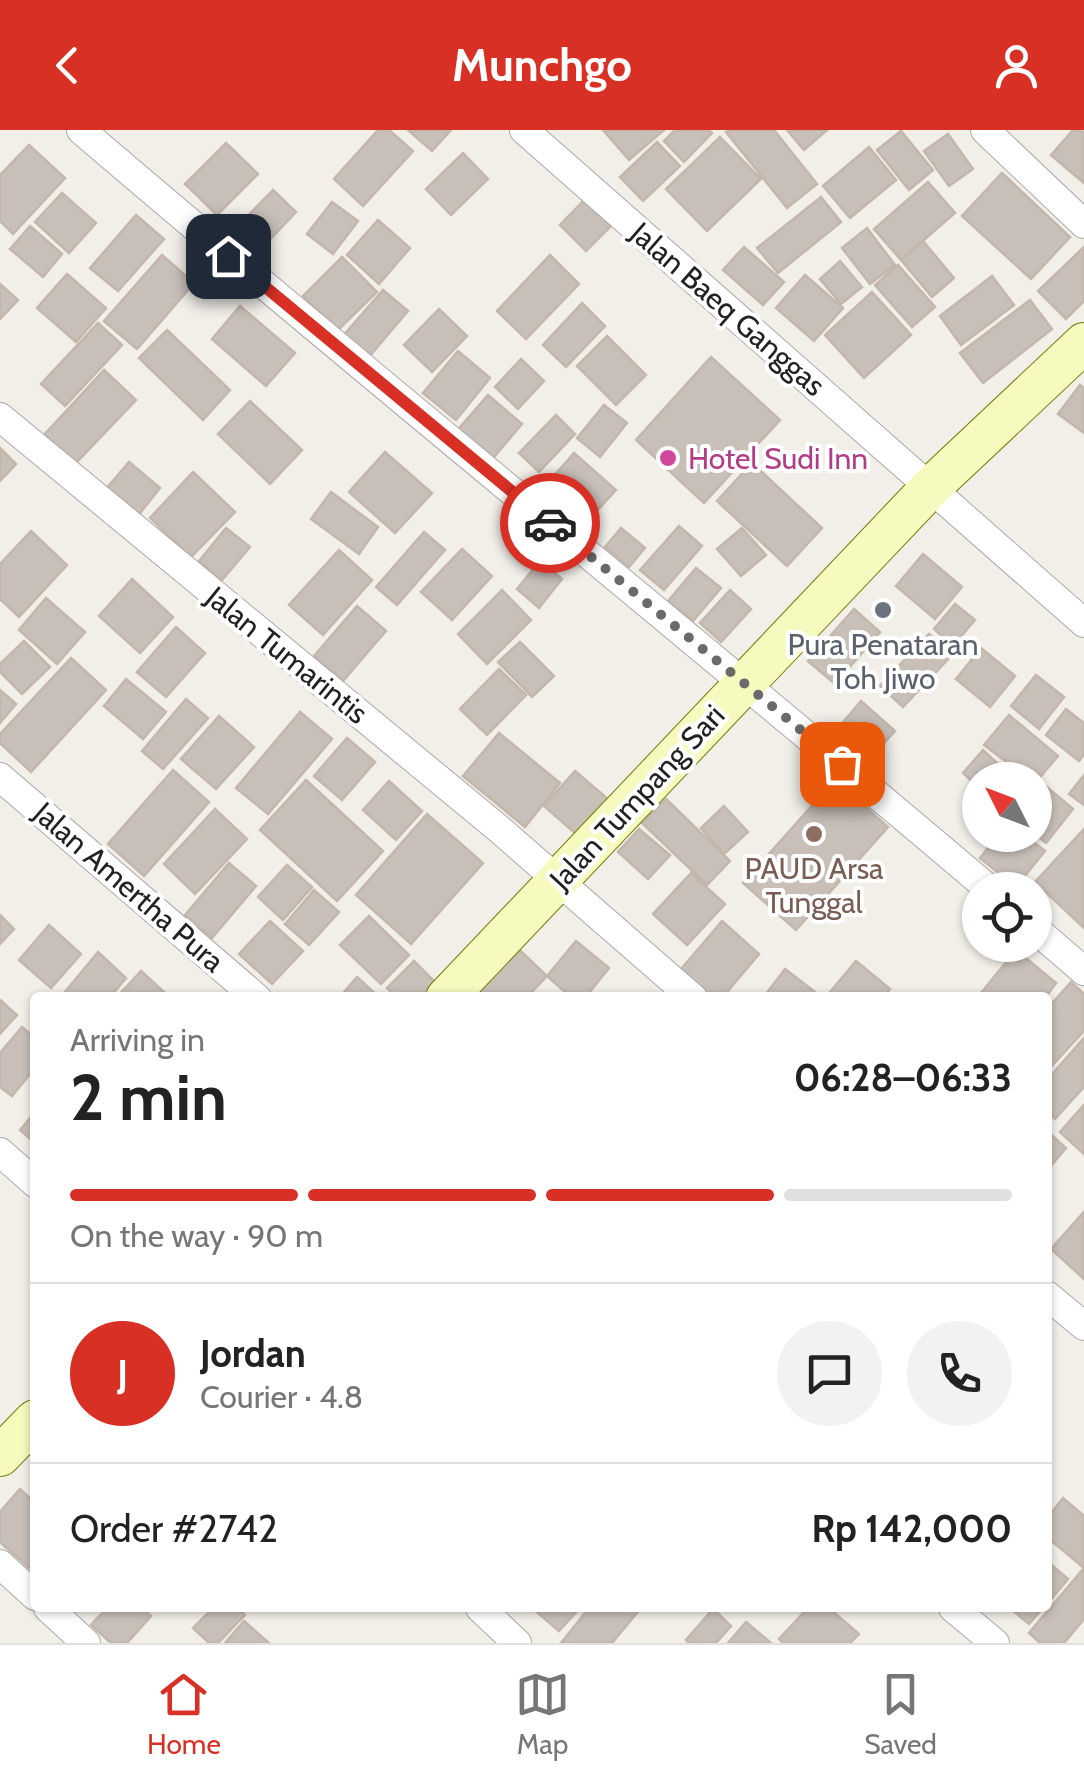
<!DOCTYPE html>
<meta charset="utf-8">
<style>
body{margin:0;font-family:Cabin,sans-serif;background:#f2f2f2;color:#222;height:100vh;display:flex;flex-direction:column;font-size:38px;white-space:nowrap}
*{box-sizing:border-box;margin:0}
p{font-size:32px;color:#767676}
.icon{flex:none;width:55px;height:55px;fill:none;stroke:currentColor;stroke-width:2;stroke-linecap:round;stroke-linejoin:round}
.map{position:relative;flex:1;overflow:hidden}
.details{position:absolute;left:30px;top:862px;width:1022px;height:620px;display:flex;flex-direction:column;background:#fff;border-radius:10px;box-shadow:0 2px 8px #0004}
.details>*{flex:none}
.needle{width:65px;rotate:312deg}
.fabs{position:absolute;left:962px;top:632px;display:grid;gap:20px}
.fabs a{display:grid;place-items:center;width:90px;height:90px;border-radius:50%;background:#fff;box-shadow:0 2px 8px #0004;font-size:50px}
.pin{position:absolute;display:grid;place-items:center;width:85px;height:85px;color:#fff;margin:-42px;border-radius:20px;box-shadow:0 5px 15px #0006}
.courier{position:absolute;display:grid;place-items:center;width:100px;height:100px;margin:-50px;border:8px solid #d93025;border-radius:50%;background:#fff;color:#222;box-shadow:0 2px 12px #0007}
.headline em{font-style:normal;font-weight:700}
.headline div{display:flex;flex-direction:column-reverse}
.headline{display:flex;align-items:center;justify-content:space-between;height:170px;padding:0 40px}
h1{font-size:65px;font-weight:700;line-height:75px}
.bar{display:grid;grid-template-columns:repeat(4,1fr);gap:15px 10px;align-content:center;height:120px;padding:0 40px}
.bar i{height:12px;border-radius:8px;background:#e0e0e0}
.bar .active{background:#d93025}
.bar p{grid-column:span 4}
.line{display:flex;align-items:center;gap:25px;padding:0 40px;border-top:2px solid #e0e0e0}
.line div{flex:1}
.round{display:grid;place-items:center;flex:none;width:105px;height:105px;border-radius:52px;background:#f2f2f2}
header{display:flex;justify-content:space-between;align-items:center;height:130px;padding:0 40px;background:#d93025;color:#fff;font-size:45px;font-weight:700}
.tab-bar{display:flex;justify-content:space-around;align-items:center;height:140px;border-top:2px solid #e0e0e0;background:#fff;font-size:28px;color:#767676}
.tab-bar a{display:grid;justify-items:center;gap:5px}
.tab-bar .active{color:#d93025}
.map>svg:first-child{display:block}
.building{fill:#c7bfb8;stroke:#c4b6ab;stroke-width:2.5}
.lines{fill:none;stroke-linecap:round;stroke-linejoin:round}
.minor-casing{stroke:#a9a9a9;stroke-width:30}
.secondary-casing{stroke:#707d05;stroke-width:42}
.minor{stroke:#fff;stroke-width:28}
.secondary{stroke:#f7fabf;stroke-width:40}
.done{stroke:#6b6a68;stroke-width:10;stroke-dasharray:0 18}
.route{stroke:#d93025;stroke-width:12}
.hotel-dot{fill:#d1479c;stroke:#fff;stroke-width:4}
.worship-dot{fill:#6b7280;stroke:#fff;stroke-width:4}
.education-dot{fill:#8d6e63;stroke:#fff;stroke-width:4}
.labels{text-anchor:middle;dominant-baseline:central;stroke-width:8;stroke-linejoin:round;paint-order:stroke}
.street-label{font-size:30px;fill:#222;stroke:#fff}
.hotel-label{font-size:30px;fill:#b23c85;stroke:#fff;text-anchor:start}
.worship-label{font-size:30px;fill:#5b616d;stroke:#fff}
.education-label{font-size:30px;fill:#785e54;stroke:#fff}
</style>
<header><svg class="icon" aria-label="back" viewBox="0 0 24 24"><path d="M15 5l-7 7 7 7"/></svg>Munchgo<svg class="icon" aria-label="person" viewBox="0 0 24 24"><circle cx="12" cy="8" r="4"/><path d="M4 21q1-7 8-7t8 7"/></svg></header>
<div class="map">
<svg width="1084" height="1513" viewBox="0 0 1084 1513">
<rect width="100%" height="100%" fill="#f2efe9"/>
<!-- building -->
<path class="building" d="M378,0H389L413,21L363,76L334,49Z
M408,0H451L432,21Z
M603,0H664L629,30Z
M675,0H709L712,3L684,32L664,11Z
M729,0H774L817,54L787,78L726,2Z
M787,0H827L804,20Z
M1073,0L1084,2V53L1051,25Z
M901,1L933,40L909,60L877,20Z
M948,4L973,39L949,56L924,21Z
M720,7L761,49L707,101L666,59Z
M657,12L680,36L643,71L620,47Z
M226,13L258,44L217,85L185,54Z
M29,15L65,48L13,104L0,91V45Z
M869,17L896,50L850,88L823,56Z
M463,23L488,49L451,85L426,59Z
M1002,43L1070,107L1031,149L962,86Z
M928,52L955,83L901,130L874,99Z
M273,60L296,82L257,123L233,101Z
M62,63L96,93L69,123L35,92Z
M591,63L617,90L586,121L560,95Z
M821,67L841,92L778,143L757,118Z
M332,72L358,91L333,124L307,104Z
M136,85L164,109L118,161L90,138Z
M378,90L410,118L379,154L347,125Z
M30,96L62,124L43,147L10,119Z
M867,98L895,135L870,154L842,118Z
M923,111L954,148L932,167L901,130Z
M744,117L784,152L763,175L723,140Z
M1084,117V171L1066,189L1038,161Z
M162,125L194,153L137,219L104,191Z
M550,125L579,154L526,209L497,181Z
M342,127L377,162L338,200L303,166Z
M840,131L862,157L841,174L820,149Z
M898,135L935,177L912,197L875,155Z
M67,144L106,178L76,212L37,178Z
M805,145L843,178L814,211L776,178Z
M992,146L1014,175L961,215L940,186Z
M0,154L18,170L0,189Z
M383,160L408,181L368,228L343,206Z
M872,162L911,205L864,248L825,205Z
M1030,170L1052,199L983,253L960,223Z
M582,173L605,196L566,237L543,215Z
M240,176L295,223L266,256L212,209Z
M439,179L467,206L432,242L404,215Z
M98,193L122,215L65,276L41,254Z
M167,200L230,260L203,290L139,228Z
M607,206L646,245L616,275L577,236Z
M458,221L490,248L456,290L423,263Z
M711,227L780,290L704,373L636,310Z
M521,229L544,251L518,279L495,257Z
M104,240L136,270L75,334L44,305Z
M1080,255L1084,258V303L1058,284Z
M488,265L522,294L489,333L455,303Z
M250,271L302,320L270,354L218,304Z
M604,275L627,293L600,327L577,308Z
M556,285L575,304L539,342L519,323Z
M0,318L16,334L0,351Z
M385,322L432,363L395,403L349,362Z
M574,323L616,360L580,399L539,363Z
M129,332L160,358L137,387L105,360Z
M752,333L822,398L787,436L717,371Z
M193,342L235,382L191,427L150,388Z
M331,362L378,397L359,424L311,389Z
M679,396L702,416L664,460L640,440Z
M226,398L250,417L222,450L199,431Z
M621,398L645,418L629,437L605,417Z
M742,398L766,425L741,446L717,419Z
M31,401L67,435L19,487L0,469V434Z
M424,402L445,420L397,475L376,457Z
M462,419L492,446L452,490L421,462Z
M339,420L372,450L323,505L289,475Z
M923,424L962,457L935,489L896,456Z
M540,431L562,449L539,478L517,459Z
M696,438L721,458L693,491L668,471Z
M132,449L173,487L140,523L99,486Z
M502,460L531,490L487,534L458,504Z
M730,460L751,479L721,512L700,493Z
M46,468L85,502L57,534L19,500Z
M955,474L975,490L953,516L934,499Z
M357,476L386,501L343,551L314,526Z
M854,479L880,502L835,554L808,531Z
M176,497L205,523L166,567L137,542Z
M929,504L952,525L903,577L880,556Z
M24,511L50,537L22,564L0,542V534Z
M520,512L554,546L532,567L498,532Z
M981,518L1015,546L990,577L956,549Z
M71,528L106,560L31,642L0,613V604Z
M499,539L526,565L487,605L460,579Z
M1036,545L1064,567L1039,599L1011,576Z
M126,549L166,582L143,609L104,576Z
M0,560L16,574L0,593Z
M186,569L208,588L163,639L142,621Z
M861,571L895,601L866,633L833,604Z
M1066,579L1084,593V624L1079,631L1046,605Z
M300,582L332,609L268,684L236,658Z
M1009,585L1058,626L1035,653L984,615Z
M219,586L254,617L216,659L181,629Z
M499,603L560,653L525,697L463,646Z
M347,608L375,632L342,670L314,646Z
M983,620L1015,650H980V659L963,643Z
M173,640L209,672L144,746L108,714Z
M575,641L608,669L576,704L544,676Z
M1084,645V675L1069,664Z
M306,650L383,721L337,771L260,700Z
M835,650L888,697L796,800L743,753Z
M389,651L422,681L396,710L363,680Z
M1042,653L1073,679L1046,713L1035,704V663Z
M666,669L730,731L707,755L642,693Z
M724,676L748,702L724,724L701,698Z
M215,679L247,709L195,764L164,734Z
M427,684L483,733L411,814L356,765Z
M639,699L670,725L648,749L618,722Z
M1084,699V798L1035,752Z
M998,705H1024L1045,721L1016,757L980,728Z
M229,733L256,756L212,808L185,785Z
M287,735L312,757L283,790L258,767Z
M691,743L725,774L687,815L653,784Z
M314,760L339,782L309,815L285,794Z
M0,785L14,799L0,814Z
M369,786L409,825L381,854L340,815Z
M270,791L303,821L272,854L239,824Z
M722,791L759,824L722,868H703L676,845Z
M49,795L81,824L51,858L19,830Z
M510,811L547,846L526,868H460Z
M576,811L609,838L585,868H572L547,846Z
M1016,820L1056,853L1045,868H977Z
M98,822L126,848L109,868H60Z
M414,831L440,857L429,868H397L387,858Z
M856,831L890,859L883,868H825Z
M785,839L815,862L810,868H763Z
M141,841L166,864L163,868H116Z
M357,847L380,868H339Z
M1071,852L1084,864V901L1048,940V878Z
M0,870L17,885L0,904Z
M22,897L35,908V938L12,966L0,957V923Z
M1084,908V957L1055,989L1048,982V949Z
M1084,975V1024L1060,1002Z
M35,982V1013L20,1000Z
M1048,1002L1066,1018L1048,1039Z
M1084,1082V1149L1051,1119Z
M20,1359L35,1373V1443L0,1412V1382Z
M1063,1368L1084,1386V1438L1048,1408V1387Z
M1048,1432L1068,1449L1048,1473Z
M1084,1438V1489L1064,1513H1040L1029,1503Z
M107,1478H142L151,1486L127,1513H111L91,1495Z
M213,1478H236L245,1485L218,1513H209L193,1498Z
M532,1478H580L559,1501Z
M589,1478H641L612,1513H561Z
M808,1478H829L859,1504L850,1513H783L779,1509Z
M1010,1478H1043L1029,1494Z
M713,1479L731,1496L716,1513H689L686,1510Z
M244,1491L269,1513H225Z
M746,1492L771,1513H728Z"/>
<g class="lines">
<!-- minor casing -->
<g class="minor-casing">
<path id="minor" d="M81,0C381,257 689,504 990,760
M524,0L1084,493
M985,0L1084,94
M0,287L499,699L693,868
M0,647L257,868
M1035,799L1084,841
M0,1022L35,1053
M1048,1166L1084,1196
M0,1434L35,1466
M48,1478L86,1513
M480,1478L517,1513
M953,1478L995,1513"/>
</g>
<!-- secondary casing -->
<g class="secondary-casing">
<path id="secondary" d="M446,868L932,356L1084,213
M0,1326L35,1290"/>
</g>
<!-- minor -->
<use href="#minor" class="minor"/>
<!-- secondary -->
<use href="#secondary" class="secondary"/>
</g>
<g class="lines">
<!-- done -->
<path class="done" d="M550,393L842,634"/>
<!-- route -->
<path class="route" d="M228,126L550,393"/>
</g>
<!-- markers -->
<circle class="hotel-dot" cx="668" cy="328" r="10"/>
<circle class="worship-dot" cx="883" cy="480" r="10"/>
<circle class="education-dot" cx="814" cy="704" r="10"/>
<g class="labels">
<!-- street labels -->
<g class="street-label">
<text transform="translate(728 179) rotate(41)">Jalan Baeq Ganggas</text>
<text transform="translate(287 525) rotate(39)">Jalan Tumarintis</text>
<text transform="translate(637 667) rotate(-47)">Jalan Tumpang Sari</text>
<text transform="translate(129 757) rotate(41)">Jalan Amertha Pura</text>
</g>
<!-- hotel labels -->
<g class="hotel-label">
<text x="688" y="328">Hotel Sudi Inn</text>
</g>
<!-- worship labels -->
<g class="worship-label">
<text x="883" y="514">Pura Penataran<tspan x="883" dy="34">Toh Jiwo</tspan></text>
</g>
<!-- education labels -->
<g class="education-label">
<text x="814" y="738">PAUD Arsa<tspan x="814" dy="34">Tunggal</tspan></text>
</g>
</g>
</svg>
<div class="fabs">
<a><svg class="needle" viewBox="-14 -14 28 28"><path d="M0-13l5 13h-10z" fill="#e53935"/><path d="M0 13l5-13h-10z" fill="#767676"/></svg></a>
<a><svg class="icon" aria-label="locate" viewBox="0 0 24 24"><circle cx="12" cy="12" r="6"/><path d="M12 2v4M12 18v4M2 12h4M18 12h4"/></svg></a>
</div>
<div class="pin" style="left:842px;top:634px;background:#ea580c"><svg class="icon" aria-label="bag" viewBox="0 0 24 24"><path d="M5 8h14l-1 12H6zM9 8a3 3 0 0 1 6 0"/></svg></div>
<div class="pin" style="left:228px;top:126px;background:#1f2937"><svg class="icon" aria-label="home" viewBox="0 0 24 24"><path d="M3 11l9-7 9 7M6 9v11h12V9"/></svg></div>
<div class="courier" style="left:550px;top:393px"><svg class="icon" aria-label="car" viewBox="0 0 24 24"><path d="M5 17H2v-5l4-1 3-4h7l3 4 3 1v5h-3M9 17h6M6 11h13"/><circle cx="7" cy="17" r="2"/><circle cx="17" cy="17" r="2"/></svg></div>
<section class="details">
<div class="headline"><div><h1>2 min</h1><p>Arriving in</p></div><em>06:28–06:33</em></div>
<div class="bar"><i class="active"></i><i class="active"></i><i class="active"></i><i></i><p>On the way · 90 m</p></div>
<div class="line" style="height:180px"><b class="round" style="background:#d93025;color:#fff">J</b><div><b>Jordan</b><p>Courier · 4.8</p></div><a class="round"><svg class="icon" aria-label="chat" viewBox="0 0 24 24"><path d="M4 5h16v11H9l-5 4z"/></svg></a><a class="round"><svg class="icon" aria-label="phone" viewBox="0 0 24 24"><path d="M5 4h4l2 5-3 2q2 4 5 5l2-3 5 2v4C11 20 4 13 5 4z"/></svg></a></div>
<div class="line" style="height:130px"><div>Order #2742</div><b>Rp 142,000</b></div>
</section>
</div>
<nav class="tab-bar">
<a class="active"><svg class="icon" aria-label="home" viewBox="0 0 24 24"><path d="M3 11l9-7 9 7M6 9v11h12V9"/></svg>Home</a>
<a><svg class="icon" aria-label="map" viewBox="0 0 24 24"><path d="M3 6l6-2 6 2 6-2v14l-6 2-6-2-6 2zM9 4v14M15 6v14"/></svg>Map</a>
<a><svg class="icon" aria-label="saved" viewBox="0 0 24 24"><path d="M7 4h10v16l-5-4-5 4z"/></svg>Saved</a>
</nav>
